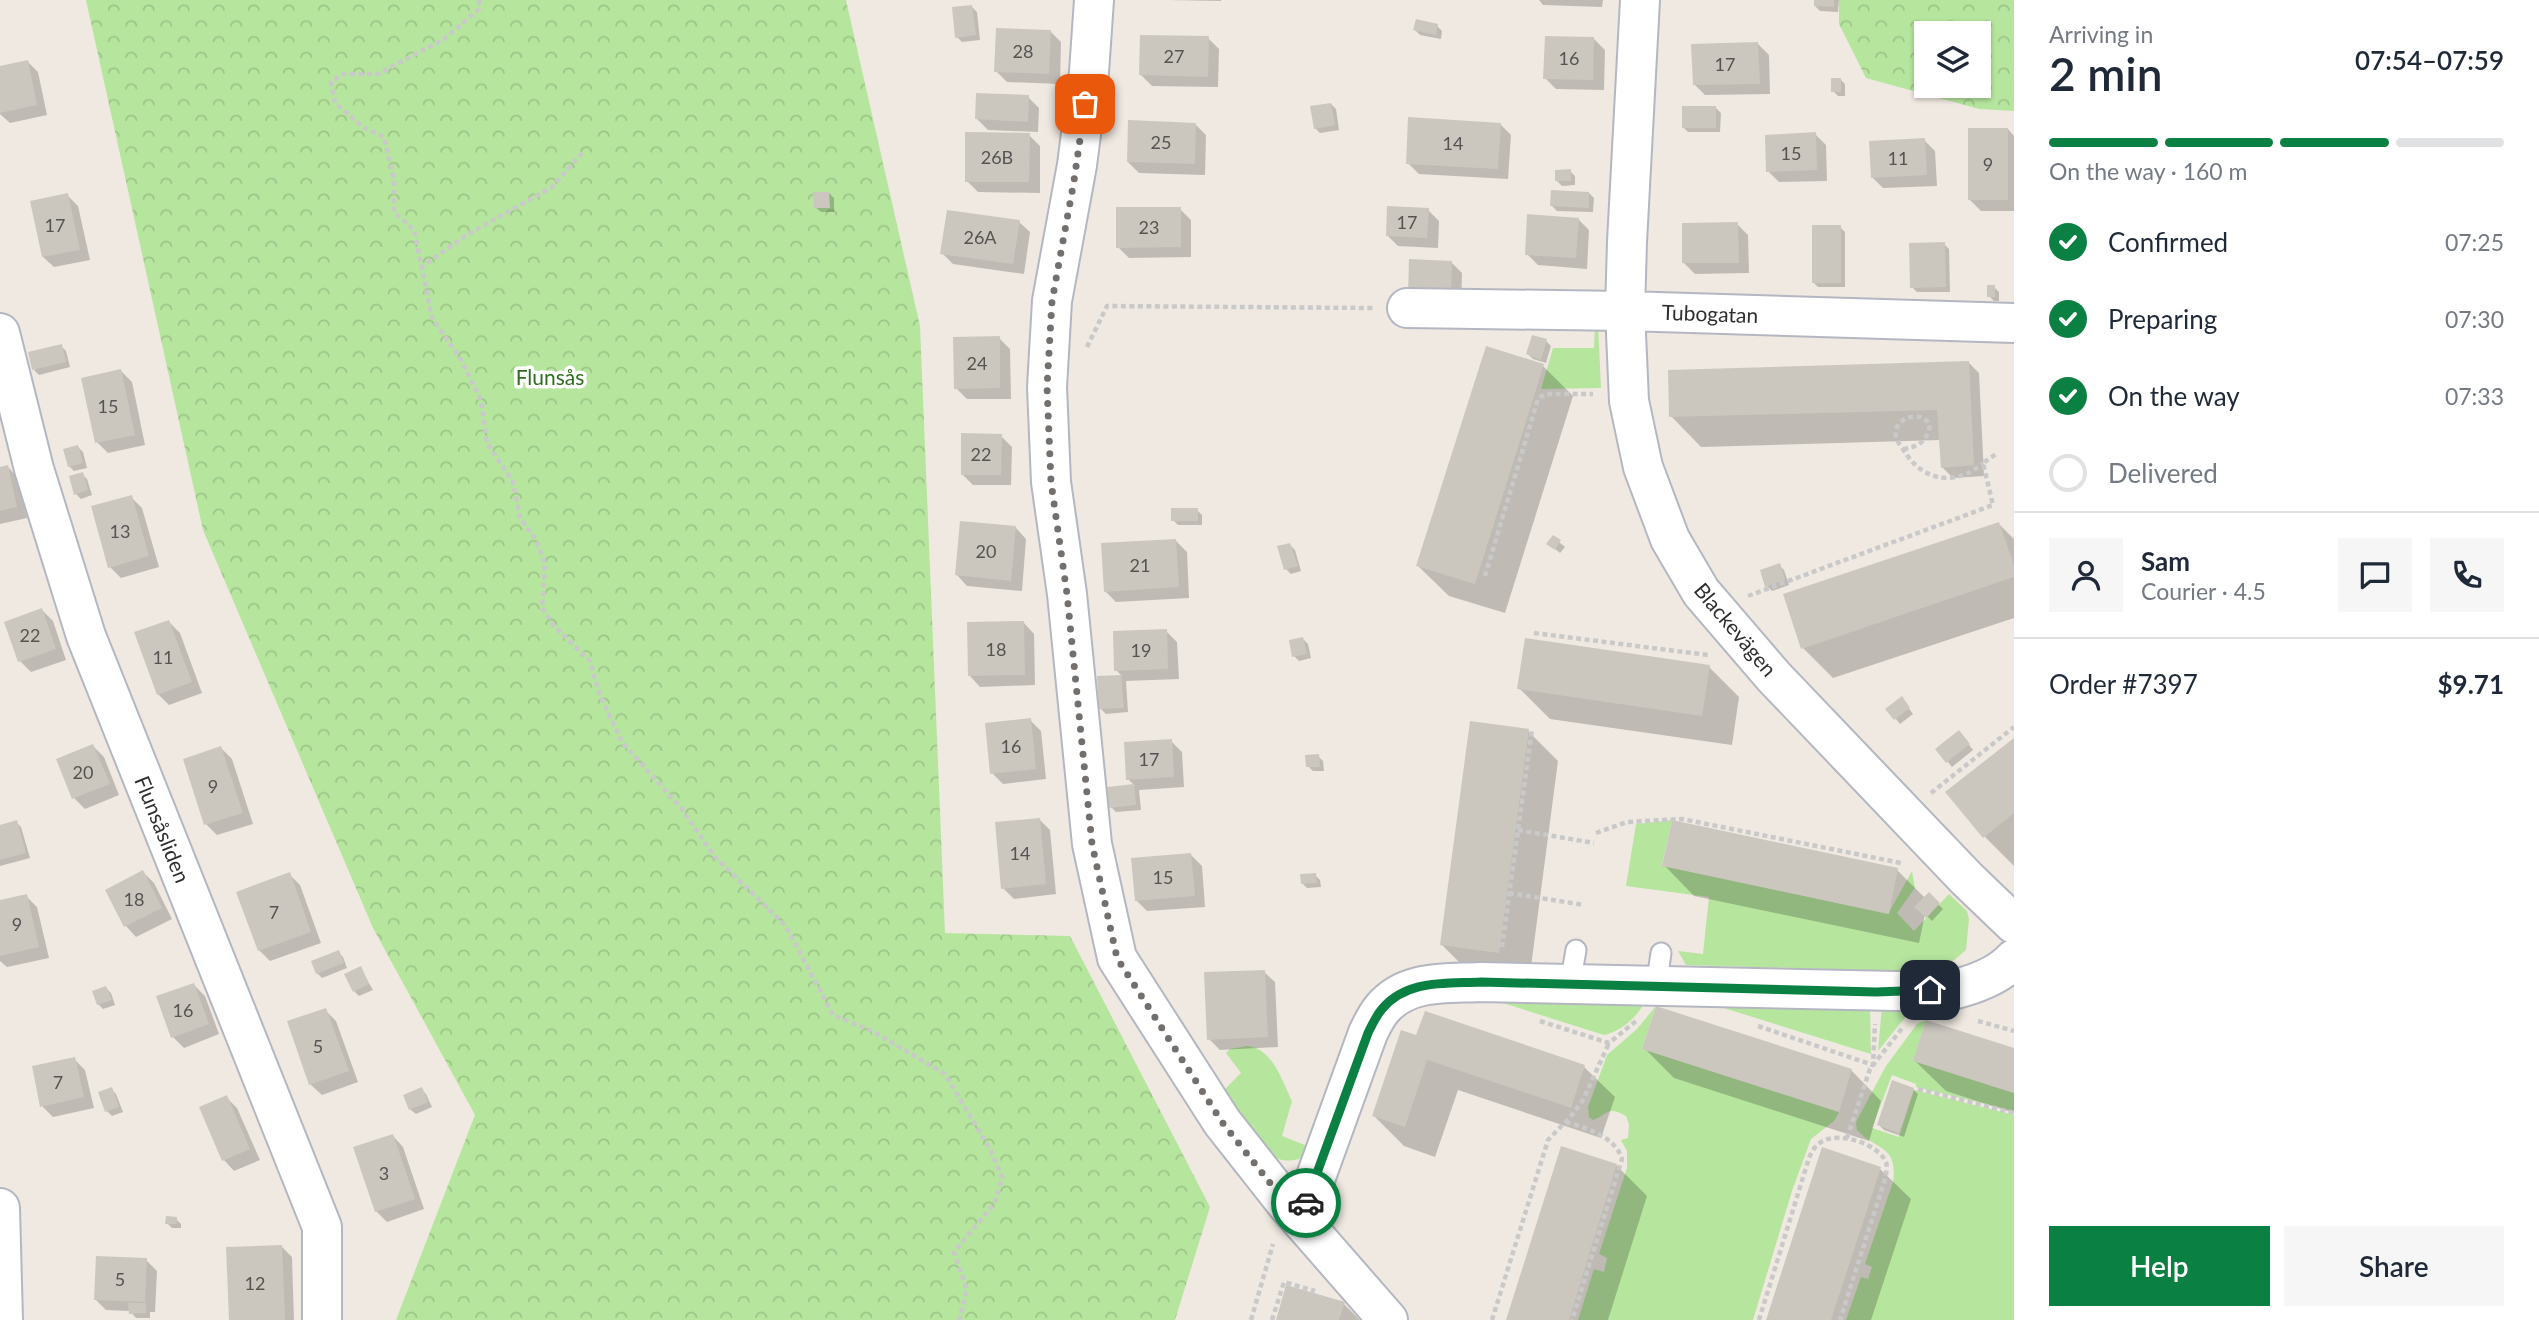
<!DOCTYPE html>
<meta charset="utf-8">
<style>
body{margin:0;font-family:Lato,sans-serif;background:#f6f6f7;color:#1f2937;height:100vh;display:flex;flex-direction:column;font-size:26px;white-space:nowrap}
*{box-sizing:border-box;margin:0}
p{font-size:23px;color:#747a83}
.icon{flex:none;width:38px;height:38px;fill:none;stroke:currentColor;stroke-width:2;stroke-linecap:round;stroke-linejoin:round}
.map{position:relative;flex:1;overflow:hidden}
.drawer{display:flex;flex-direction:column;background:#fff;width:525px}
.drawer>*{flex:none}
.controls{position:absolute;left:1914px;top:21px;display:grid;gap:14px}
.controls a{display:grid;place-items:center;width:77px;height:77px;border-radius:0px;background:#fff;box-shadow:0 2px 5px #0004;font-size:35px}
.pin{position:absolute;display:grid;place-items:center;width:60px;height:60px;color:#fff;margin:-30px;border-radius:14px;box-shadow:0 4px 10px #0006}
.courier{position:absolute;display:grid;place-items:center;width:70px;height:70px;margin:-35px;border:5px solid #0b8043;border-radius:50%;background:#fff;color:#222;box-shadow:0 2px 9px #0007}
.overview em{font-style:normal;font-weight:600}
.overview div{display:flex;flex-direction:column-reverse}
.overview{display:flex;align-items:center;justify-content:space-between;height:119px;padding:0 35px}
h1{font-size:46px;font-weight:600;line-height:52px}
.bar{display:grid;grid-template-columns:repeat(4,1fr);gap:10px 7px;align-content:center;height:84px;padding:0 35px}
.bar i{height:9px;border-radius:5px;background:#e0e1e3}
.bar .selected{background:#0b8043}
.bar p{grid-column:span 4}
.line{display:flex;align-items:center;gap:18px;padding:0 35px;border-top:2px solid #e0e1e3}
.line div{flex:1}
.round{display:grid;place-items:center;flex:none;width:74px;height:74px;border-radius:0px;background:#f6f6f7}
ol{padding:0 35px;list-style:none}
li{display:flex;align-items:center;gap:21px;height:77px}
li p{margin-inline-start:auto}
li .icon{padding:7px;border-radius:50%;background:#0b8043;color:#fff;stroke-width:4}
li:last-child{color:#747a83}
li i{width:38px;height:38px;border:4px solid #e0e1e3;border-radius:50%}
.action{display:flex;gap:14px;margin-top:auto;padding:14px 35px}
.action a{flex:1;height:80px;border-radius:0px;background:#0b8043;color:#fff;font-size:28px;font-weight:600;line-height:80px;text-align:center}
.action a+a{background:#f6f6f7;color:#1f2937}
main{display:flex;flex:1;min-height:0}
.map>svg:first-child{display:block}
.grass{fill:#b6e59e}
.forest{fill:url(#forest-crowns);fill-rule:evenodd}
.shadow{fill:#0003}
.building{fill:#cbc7bf}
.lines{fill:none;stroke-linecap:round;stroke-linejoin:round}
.service-casing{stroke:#b4b7c1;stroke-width:23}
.minor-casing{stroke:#b4b7c1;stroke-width:42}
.path{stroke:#c9c9c9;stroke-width:4.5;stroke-dasharray:5 3.5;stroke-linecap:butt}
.service{stroke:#fff;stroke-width:19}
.minor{stroke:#fff;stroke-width:38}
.done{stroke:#726f6d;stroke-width:7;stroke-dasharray:0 12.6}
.route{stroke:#0b8043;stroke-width:9}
.labels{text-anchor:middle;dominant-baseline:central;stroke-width:7;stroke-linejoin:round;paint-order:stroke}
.number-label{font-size:18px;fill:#555452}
.street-label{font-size:21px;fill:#2e2e2e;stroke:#fff}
.park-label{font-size:21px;fill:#2c6e1b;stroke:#fff}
</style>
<main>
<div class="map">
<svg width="2014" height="1320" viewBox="0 0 2014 1320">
<defs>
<pattern id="forest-crowns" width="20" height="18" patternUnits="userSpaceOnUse" patternTransform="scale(1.75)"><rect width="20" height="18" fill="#b6e59e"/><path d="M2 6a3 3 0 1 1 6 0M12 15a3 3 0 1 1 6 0" fill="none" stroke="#9dc588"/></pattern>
</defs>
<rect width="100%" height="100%" fill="#efe9e1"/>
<!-- grass -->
<path class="grass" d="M1595,324H1598L1601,388L1541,389L1553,348H1594Z
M1672,820L1662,865L1888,914L1912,871L1915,888L1897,913L1914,931L1949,894L1967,911L1969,919L1966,950L1947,966L1932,972L1686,965L1678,951L1703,954L1709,897L1626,886L1636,824Z
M1490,999L1645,1001C1638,1017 1620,1032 1604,1035Z
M1719,1005L1870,1007L1871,1054L1724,1008Z
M1656,1006L1642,1049L1839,1112L1834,1121L1811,1139L1792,1191L1753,1320H1578L1594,1269L1604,1272L1607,1258L1599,1254L1627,1168V1151L1621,1140L1628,1138L1629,1124L1626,1116C1606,1105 1608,1115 1593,1120L1589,1117L1588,1107L1607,1055L1637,1029Z
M1882,1006L1912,1009L1878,1051Z
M1926,1020L1914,1061L2014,1093V1111L1916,1087V1084L1892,1075L1872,1128L1899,1137L1914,1090L2014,1115V1320H1846L1861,1277L1868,1279L1872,1267L1865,1264L1893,1182C1898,1144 1876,1151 1857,1130L1856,1122L1886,1066L1917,1024Z
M1248,1046C1273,1049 1282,1081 1292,1101L1282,1136L1305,1145L1307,1147L1304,1157C1296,1161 1285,1162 1276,1158L1220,1094L1241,1073L1226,1053L1230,1049Z"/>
<!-- forest -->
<path class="forest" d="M86,0H846L920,326L945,933L1070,936L1210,1207L1175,1320H396L475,1115L373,928L203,530Z
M1839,0H2014V111L1979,109L1866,78L1839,24ZM1979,33V86H1927V33Z"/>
<!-- shadow -->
<path class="shadow" d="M1168,0H1221V1Z
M1539,0H1603L1602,7L1543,5Z
M1816,0H1839L1838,12L1820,11L1815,6Z
M972,7L977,12L980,40L962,42L957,37Z
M1437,26L1442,31L1441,39L1420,35L1415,30Z
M1050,31L1061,42L1060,84L1007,82L996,71Z
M1208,38L1219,49L1218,87L1152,86L1141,75Z
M1594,39L1605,50L1604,90L1556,89L1545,78Z
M1758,44L1769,55L1770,94L1705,95L1694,84Z
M27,61L38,72L47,115L10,123L0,114V67Z
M1840,79L1845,84V96H1838L1833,91Z
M1028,97L1039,108L1038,132L988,130L977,119Z
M1331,104L1336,109L1339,130L1320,133L1315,128Z
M1716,108L1721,113L1720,132H1688L1683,127Z
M1195,124L1206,135L1205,175L1139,173L1128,162Z
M1500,124L1511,135L1508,179L1419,174L1408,163Z
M2008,129L2014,136V211H1981L1970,200Z
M1815,134L1826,145L1827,181L1779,182L1768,171Z
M1029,135L1040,146V193L978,192L967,181Z
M1924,140L1935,151L1937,186L1883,188L1872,177Z
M1570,171L1575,176V185L1562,186L1557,181Z
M829,193L834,198V212H821L815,207Z
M1589,193L1594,198L1593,212L1557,211L1552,206Z
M67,195L78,206L90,260L54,267L43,257Z
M1180,209L1191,220V257L1129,258L1118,247Z
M1428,210L1439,221L1438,248L1398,246L1387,235Z
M1578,219L1589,230L1587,269L1538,265L1527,254Z
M1019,222L1030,232L1024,274L953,264L942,253Z
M1737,224L1748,235L1749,273L1695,274L1684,263Z
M1840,227L1845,232V287H1818L1813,282Z
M1944,244L1949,249L1950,292H1917L1912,287Z
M1451,262L1462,273L1461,307L1421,306Z
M1994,287L1999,292V301H1994L1989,296Z
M999,338L1010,349L1011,399H967L956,388Z
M1546,341L1551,346L1546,363L1533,359L1528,354Z
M61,346L66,351L70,367L39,375L34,370Z
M1968,362L1979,373L1984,476L1953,478L1942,467L1941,440L1701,447L1671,416Z
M1543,366L1573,396L1505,613L1449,596L1418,566Z
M121,371L132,382L145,445L108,453L97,442Z
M1001,436L1012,447L1011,485H973L962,474Z
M78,447L83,452L87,468L74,471L69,466Z
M8,467L18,478L27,518L0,524V469Z
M82,474L87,479L92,495L81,499L76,494Z
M131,497L142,508L159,567L121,578L110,567Z
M1197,510L1202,515V525H1178L1173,520Z
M1999,524L2014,539V618L1833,678L1803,648Z
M1016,528L1026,539L1022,591L967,586L957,575Z
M1553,537L1565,547L1560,553L1554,548Z
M1176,541L1187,552L1189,598L1116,602L1105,591Z
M1290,545L1295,550L1301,571L1291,574L1286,569Z
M1779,565L1784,570L1789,585L1772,591L1767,586Z
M42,610L53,621L66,660L31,672L20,661Z
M169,622L180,633L202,693L169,705L158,694Z
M1024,623L1034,634L1035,685L980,687L970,676Z
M1166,631L1177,642L1179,679L1126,681L1128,712L1106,714L1101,709L1099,678L1122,676L1116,670Z
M1303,639L1308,644L1311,658L1299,661L1294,656Z
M1709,667L1739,697L1732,745L1550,719L1519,688Z
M1904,702L1913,714L1900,724L1888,709Z
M1030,720L1041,731L1046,779L1003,784L992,773Z
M1528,731L1558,761L1529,982L1472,975L1442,945Z
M1963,737L1973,750L1952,767L1937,749Z
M2014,740V866L1985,837Z
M1171,741L1182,752L1184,787L1139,790L1141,810L1116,812L1111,807L1109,789L1135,786L1128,779Z
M93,746L104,757L119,795L85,809L74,798Z
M221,748L232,759L253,824L217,835L206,824Z
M1318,756L1323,761L1324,771H1313L1308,766Z
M1039,819L1050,830L1056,894L1014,899L1003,888Z
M16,822L21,827L30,858L0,866V827Z
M1191,855L1202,866L1205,907L1147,911L1136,900Z
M1664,865L1897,870L1925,898L1929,895L1943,909L1932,921L1925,914L1919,943L1694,896Z
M143,872L154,883L172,919L136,937L126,926L107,891Z
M289,874L300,885L321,943L270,961L259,950Z
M1315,875L1320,880L1321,887L1307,888L1302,883Z
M26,896L37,907L49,958L7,967L0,961V902Z
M338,952L343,957L347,968L322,978L317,973Z
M361,969L373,990L359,996L354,991Z
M1264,972L1275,982L1278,1047L1220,1050L1209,1039Z
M194,985L205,996L219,1034L184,1048L173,1037Z
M106,988L111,993L115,1005L103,1009L98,1004Z
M325,1010L336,1021L358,1082L322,1095L311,1085L289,1022Z
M1426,1013L1584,1067L1615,1097L1601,1138L1458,1090L1435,1157L1404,1146L1374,1116L1417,1038Z
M1644,1048L1851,1070L1881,1101L1869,1141L1674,1078Z
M2014,1049V1113L1946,1091L1915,1061Z
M74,1059L85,1070L94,1108L53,1117L42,1106Z
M111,1089L116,1094L123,1112L112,1116L107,1111Z
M421,1089L426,1094L432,1107L416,1114L411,1110L405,1096Z
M1913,1089L1918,1094L1904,1137L1884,1130L1879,1125Z
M226,1097L237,1108L260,1160L234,1171L224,1160Z
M393,1136L403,1147L424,1209L387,1222L376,1211Z
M1616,1165L1647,1196L1608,1320H1508Z
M1880,1169L1911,1199L1871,1320H1768Z
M176,1219L181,1224V1228H172L167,1223Z
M281,1246L292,1257L294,1320H230Z
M146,1260L157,1271L155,1312H150V1318H136L130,1311L106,1310L95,1299Z
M1344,1304L1360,1320H1278Z"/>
<!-- building -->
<path class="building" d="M1814,0H1834V7L1814,6Z
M972,5L976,35L955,38L952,7Z
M1416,19L1438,24L1436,35L1413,30Z
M996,28L1051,30L1049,74L994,72Z
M1140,35L1209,36L1208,77L1139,75Z
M1545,36L1594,37L1593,80L1543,79Z
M1758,42L1760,84L1693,85L1691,44Z
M28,60L37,105L0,113V66Z
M1831,78H1841V92H1831Z
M976,93L1029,95L1028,122L975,119Z
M1331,103L1335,125L1314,129L1310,106Z
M1682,106H1716V128H1682Z
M1408,117L1501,123L1498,169L1406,164Z
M1128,120L1196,123L1195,164L1127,162Z
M1968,128H2008V200H1968Z
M965,132L1030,133L1029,182H965Z
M1816,132L1817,170L1766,172L1765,135Z
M1925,138L1927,175L1871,178L1869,141Z
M1571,169V181H1555V170Z
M1551,190L1589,192V208L1550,206Z
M813,192H829L830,208H814Z
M68,193L80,250L42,257L30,201Z
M1387,206L1429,208L1427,238L1386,236Z
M1116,207H1181V247L1116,248Z
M947,210L1020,220L1013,264L940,254Z
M1527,214L1579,218L1576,258L1525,255Z
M1738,222L1739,263H1682V223Z
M1812,225H1841V283H1812Z
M1945,242L1946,287L1910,288L1909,243Z
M1409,259L1452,261L1451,297L1408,295Z
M1987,285H1995V297H1987Z
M1532,335L1547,339L1541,360L1526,354Z
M1000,336V388L954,389L953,337Z
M62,344L66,362L32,370L28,352Z
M1486,346L1544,364L1475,584L1416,566Z
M1969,361L1974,465L1941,468L1937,410L1669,417L1668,370Z
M121,369L135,435L95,443L81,378Z
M961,433L1002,434L1001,475H961Z
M78,445L83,463L68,467L63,449Z
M8,465L17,507L0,511V467Z
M83,472L88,490L74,495L69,476Z
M132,495L149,556L108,568L91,506Z
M1171,508H1198V521H1171Z
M960,521L1016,526L1011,581L955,575Z
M1999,522L2014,566V577L1801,649L1783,594Z
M1553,535L1561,540L1555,550L1546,544Z
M1176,539L1179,587L1104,592L1101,543Z
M1290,543L1298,566L1284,570L1277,546Z
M1780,563L1785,580L1765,587L1760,570Z
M42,608L56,649L18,662L4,622Z
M169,620L192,682L157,695L134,632Z
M1024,621L1025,675L968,676L967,622Z
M1167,629L1168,669L1114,671L1113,631Z
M1303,637L1307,654L1292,657L1289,640Z
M1525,638L1710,665L1702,716L1517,689Z
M1121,675L1124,708L1099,709L1097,676Z
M1902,696L1910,708L1894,720L1885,709Z
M1031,718L1036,769L990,774L985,723Z
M1470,721L1529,729L1499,953L1440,945Z
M1959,730L1970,744L1946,763L1935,749Z
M2014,738V813L1983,838L1945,792Z
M1172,739L1174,777L1126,780L1124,742Z
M93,744L110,784L72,799L56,759Z
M221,746L243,813L204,825L183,759Z
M1319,754L1320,767H1306L1305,755Z
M1134,784L1136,805L1109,808L1107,787Z
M1040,818L1046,884L1001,889L995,822Z
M17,820L26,853L0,860V825Z
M1672,820L1898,868L1889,914L1662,866Z
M1191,853L1195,896L1135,901L1131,858Z
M143,870L162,908L124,927L105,890Z
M290,872L311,932L258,951L236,892Z
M1316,873L1317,883L1301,884L1300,874Z
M1929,892L1940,903L1926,918L1914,907Z
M27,894L39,947L0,956V900Z
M339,950L344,963L316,974L311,961Z
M361,966L369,984L353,992L344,974Z
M1265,970L1268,1037L1207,1040L1204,972Z
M194,983L209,1024L171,1038L156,996Z
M106,986L112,1000L97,1005L92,991Z
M1656,1006L1852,1069L1839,1112L1642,1049Z
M326,1008L349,1071L309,1085L287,1021Z
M1425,1011L1585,1065L1571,1108L1427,1060L1405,1127L1372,1116L1401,1030L1416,1035Z
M1926,1020L2014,1048V1093L1913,1061Z
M75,1057L84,1097L40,1107L32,1066Z
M1892,1080L1914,1088L1899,1133L1877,1125Z
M112,1087L119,1107L105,1112L98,1092Z
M422,1087L428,1102L409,1110L403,1095Z
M227,1095L250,1149L222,1161L199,1107Z
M393,1134L415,1199L375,1212L353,1147Z
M1561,1146L1617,1164L1569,1320H1506Z
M1822,1147L1881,1167L1831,1320H1766Z
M166,1216L177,1217V1224H165Z
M282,1245L285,1320H229L226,1247Z
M96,1256L147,1258L145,1302L94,1300Z
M1286,1285L1345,1302L1339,1320H1276Z
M128,1303H146V1313L129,1314Z"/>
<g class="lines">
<!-- service casing -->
<g class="service-casing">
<path id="service" d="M1570,984L1576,950
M1656,987L1661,953"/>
</g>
<!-- minor casing -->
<g class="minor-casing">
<path id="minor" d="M1094,0L1089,72L1077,165L1052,301L1047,387L1051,482L1067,594L1092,844L1117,958L1222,1122L1285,1202L1388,1320
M1640,0L1627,242L1625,311L1629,401L1643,467L1670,539L1701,592L1774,677L1967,879L2014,924
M1407,308L1625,311L2014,323
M0,333L34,469L86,636L322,1227V1320
M0,1208L3,1320
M1301,1218L1368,1033C1372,1025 1376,1016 1382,1009C1407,979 1447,984 1481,982L1943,992C1967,987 1997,978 2014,959"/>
</g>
<!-- path -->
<path class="path" d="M479,0V9L444,39L378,74H343L331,82L335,103L363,127L384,137L394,180V212L414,230L432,318L460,358L481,400L487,443L513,482L520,518L536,540L545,563L542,608L554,626L590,661L599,693L622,742L681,808L715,857L785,925L833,1015L874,1032L945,1074L990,1149L1002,1177L995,1203L954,1252L967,1290L959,1320
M420,268L465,236L552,187L583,152
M1087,347L1107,306L1374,308
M1903,449C1919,447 1927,441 1930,425C1924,415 1916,416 1906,418C1900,422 1894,428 1896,436C1897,443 1904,450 1907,455C1926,483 1959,485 1983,463
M1485,576L1538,399L1545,394H1593
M1748,596L1993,505L1983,463L1996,454
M1534,633L1708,655
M1931,793L2014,727
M1518,830L1594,843
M1596,833L1627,822L1682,819L1901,863
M1509,893L1584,905
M1502,947L1532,729
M1540,1021L1609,1043L1636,1021
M1978,1021L2014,1031
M1758,1026L1873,1065L1875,1024
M1918,1089L2014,1113
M1566,1122C1586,1128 1615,1136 1622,1159L1572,1320
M1847,1138L1870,1069L1903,1027
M1251,1320L1273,1244
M1272,1320L1284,1282L1315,1291
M1492,1320L1548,1140L1571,1116L1583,1100L1609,1043
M1759,1320L1809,1158C1812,1151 1816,1144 1823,1141C1840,1132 1875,1143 1885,1160C1888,1164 1886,1171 1886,1176L1840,1320"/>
<!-- service -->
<use href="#service" class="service"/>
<!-- minor -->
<use href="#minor" class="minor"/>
</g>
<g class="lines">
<!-- done -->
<path class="done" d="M1085,104L1074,181L1052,301L1047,387L1051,482L1067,594L1092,844L1117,958L1222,1122L1285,1202L1301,1218L1306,1203"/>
<!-- route -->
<path class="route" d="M1306,1203L1368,1033C1372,1025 1376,1016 1382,1009C1407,979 1447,984 1481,982L1876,992L1930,990"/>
</g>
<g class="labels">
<!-- number labels -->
<g class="number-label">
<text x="1023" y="51">28</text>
<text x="1174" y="56">27</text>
<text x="1569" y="58">16</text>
<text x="1725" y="64">17</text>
<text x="1161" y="142">25</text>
<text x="1453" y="143">14</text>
<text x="1791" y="153">15</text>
<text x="997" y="157">26B</text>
<text x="1898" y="158">11</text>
<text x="1988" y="164">9</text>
<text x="1407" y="222">17</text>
<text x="55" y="225">17</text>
<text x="1149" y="227">23</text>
<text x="980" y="237">26A</text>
<text x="977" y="363">24</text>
<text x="108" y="406">15</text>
<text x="981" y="454">22</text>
<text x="120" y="531">13</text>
<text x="986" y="551">20</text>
<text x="1140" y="565">21</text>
<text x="30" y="635">22</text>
<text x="996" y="649">18</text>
<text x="1141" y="650">19</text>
<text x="163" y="657">11</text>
<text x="1011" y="746">16</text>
<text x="1149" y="759">17</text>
<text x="83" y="772">20</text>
<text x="213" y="786">9</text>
<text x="1020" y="853">14</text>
<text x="1163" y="877">15</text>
<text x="134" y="899">18</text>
<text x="274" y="912">7</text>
<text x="17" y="924">9</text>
<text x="183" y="1010">16</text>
<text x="318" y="1046">5</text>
<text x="58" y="1082">7</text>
<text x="384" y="1173">3</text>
<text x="120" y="1279">5</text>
<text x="255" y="1283">12</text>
</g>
<!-- street labels -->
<g class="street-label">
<text transform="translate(1710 313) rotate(2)">Tubogatan</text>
<text transform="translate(1736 629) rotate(50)">Blackevägen</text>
<text transform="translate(163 829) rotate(68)">Flunsåsliden</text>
</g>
<!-- park labels -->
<g class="park-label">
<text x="550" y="376">Flunsås</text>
</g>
</g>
</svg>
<div class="controls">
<a><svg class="icon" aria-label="layers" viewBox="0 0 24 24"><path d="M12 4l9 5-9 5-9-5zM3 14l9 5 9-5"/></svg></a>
</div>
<div class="pin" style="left:1085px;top:104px;background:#ea580c"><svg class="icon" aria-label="bag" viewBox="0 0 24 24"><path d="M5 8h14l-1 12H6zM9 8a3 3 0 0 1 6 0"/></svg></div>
<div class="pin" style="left:1930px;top:990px;background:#1f2937"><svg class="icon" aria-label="home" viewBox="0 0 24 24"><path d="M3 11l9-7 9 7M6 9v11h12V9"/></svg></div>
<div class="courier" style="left:1306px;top:1203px"><svg class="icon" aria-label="car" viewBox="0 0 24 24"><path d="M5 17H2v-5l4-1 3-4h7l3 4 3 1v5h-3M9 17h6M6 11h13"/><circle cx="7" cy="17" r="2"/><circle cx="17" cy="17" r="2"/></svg></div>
</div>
<section class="drawer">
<div class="overview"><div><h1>2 min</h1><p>Arriving in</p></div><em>07:54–07:59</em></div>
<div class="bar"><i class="selected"></i><i class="selected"></i><i class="selected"></i><i></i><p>On the way · 160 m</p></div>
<ol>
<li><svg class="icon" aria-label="check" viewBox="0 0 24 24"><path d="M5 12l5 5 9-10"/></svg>Confirmed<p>07:25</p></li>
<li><svg class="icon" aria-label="check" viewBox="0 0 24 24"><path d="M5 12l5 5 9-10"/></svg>Preparing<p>07:30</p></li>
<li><svg class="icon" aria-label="check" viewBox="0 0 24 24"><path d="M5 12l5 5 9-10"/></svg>On the way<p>07:33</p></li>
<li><i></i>Delivered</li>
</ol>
<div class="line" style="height:126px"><a class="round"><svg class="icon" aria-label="person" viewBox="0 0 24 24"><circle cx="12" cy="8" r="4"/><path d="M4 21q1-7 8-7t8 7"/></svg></a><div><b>Sam</b><p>Courier · 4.5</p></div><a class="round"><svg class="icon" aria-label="chat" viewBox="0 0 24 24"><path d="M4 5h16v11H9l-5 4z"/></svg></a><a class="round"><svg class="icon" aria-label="phone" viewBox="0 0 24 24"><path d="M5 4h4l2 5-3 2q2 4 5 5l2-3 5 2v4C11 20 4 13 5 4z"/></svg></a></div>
<div class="line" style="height:91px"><div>Order #7397</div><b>$9.71</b></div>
<div class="action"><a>Help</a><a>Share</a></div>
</section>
</main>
